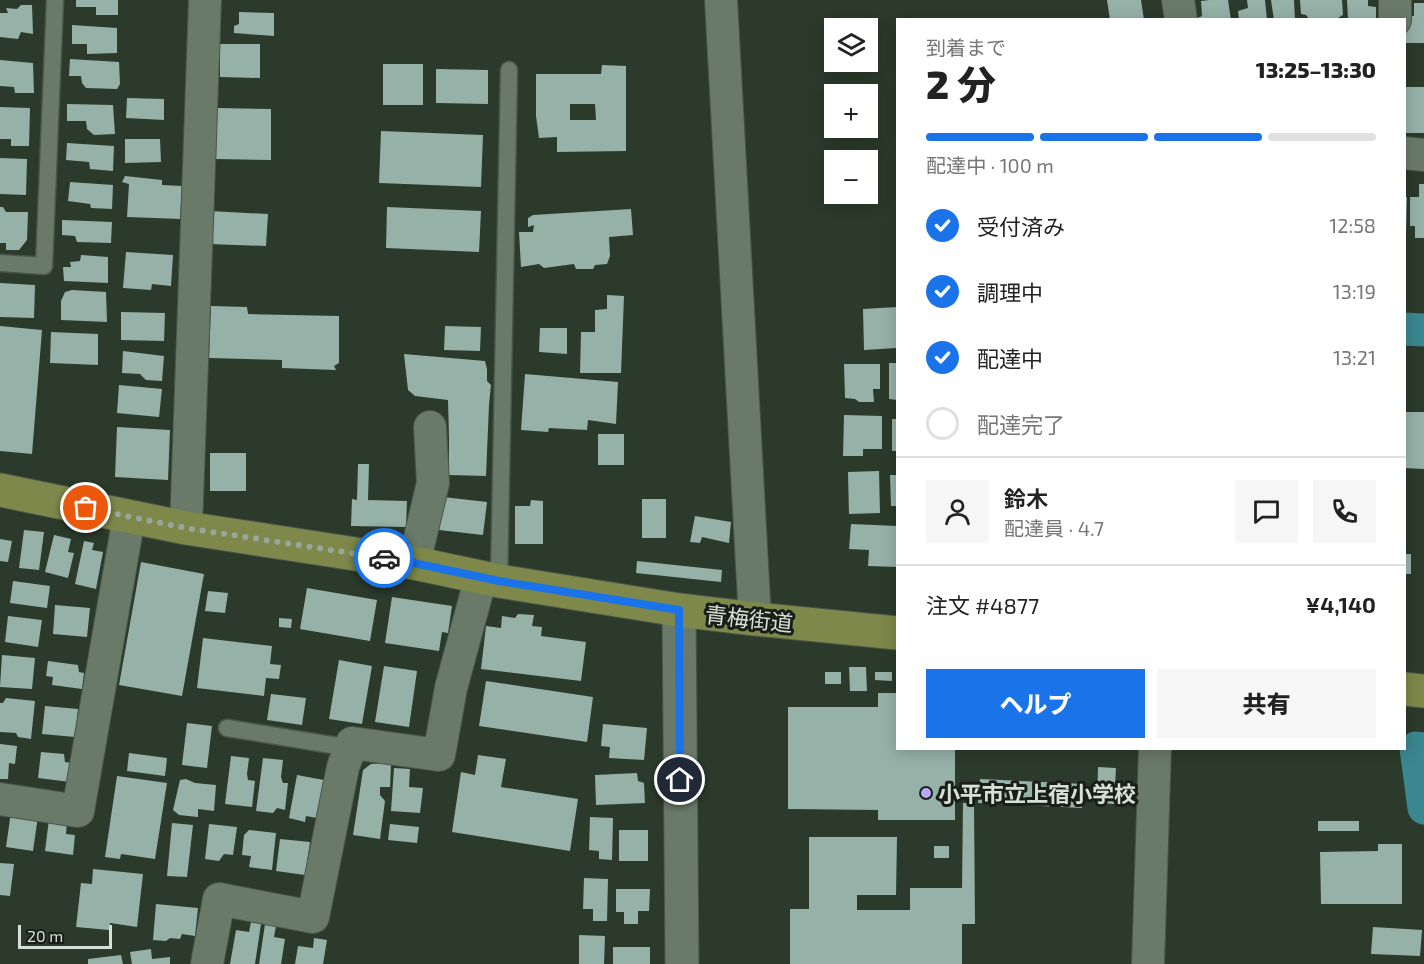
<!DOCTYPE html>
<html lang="ja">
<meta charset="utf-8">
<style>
body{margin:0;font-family:"Exo 2","Noto Sans JP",sans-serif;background:#f6f6f6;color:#222;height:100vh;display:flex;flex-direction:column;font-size:22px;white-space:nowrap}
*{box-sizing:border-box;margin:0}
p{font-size:20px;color:#767676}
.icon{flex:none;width:33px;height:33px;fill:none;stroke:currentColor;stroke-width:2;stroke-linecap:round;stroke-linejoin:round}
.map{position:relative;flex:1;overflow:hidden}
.panel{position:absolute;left:896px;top:18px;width:510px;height:732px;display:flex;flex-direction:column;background:#fff;border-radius:0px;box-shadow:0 3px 15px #0003}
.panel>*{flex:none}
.controls{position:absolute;left:824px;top:18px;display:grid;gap:12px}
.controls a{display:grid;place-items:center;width:54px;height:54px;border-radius:0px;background:#fff;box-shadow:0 3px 15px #0003;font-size:30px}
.scale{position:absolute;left:18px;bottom:15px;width:94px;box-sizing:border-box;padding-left:6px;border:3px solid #d6e0d6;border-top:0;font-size:16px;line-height:21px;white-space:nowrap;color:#d6e0d6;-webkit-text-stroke:4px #191f18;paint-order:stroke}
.pin{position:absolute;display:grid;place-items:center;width:51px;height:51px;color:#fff;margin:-26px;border:3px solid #fff;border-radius:50%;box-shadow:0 2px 6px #0007}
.courier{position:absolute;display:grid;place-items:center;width:60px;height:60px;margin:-30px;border:4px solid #1a73e8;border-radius:50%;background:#fff;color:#222;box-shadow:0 2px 8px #0007}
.head em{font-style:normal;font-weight:800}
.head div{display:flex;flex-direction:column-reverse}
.head{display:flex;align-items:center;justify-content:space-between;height:102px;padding:0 30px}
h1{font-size:39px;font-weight:800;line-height:45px}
.bar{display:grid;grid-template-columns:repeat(4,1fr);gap:9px 6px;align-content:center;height:72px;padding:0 30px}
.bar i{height:8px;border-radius:4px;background:#e0e0e0}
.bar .active{background:#1a73e8}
.bar p{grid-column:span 4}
.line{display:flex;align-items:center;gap:15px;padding:0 30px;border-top:2px solid #e0e0e0}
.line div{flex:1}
.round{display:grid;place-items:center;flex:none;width:63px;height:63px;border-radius:0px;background:#f6f6f6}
ol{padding:0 30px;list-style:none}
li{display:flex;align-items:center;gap:18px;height:66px}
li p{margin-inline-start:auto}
li .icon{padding:6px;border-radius:50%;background:#1a73e8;color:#fff;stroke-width:4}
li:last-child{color:#767676}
li i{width:33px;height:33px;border:3px solid #e0e0e0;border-radius:50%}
.button{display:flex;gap:12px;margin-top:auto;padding:12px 30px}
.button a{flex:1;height:69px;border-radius:0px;background:#1a73e8;color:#fff;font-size:24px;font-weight:800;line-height:69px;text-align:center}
.button a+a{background:#f6f6f6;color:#222}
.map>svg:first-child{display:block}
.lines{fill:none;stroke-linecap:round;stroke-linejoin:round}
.canal{stroke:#3b878f;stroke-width:33}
.building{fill:#96b1a8;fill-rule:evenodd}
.service-casing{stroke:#4a564a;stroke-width:19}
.minor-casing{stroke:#4a564a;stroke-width:34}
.tertiary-casing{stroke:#4a564a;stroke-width:35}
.primary-casing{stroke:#4a564a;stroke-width:35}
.service{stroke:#6a7a69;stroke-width:16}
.minor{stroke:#6a7a69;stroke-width:32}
.tertiary{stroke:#6a7a69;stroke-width:33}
.primary{stroke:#7d884a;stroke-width:33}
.done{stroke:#9aa69a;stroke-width:6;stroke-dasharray:0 10.8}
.route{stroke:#1a73e8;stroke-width:8}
.poi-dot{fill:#baaaf6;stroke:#191f18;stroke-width:2}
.labels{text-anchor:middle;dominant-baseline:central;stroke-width:6;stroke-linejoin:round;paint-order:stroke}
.street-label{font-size:22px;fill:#d6e0d6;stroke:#191f18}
.poi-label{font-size:22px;font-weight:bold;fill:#d6e0d6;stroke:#191f18;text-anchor:start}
</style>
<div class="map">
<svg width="1424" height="964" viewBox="0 0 1424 964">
<rect width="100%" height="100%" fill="#2b3a2b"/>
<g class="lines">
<!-- canal -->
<path class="canal" d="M1404,329L1424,330
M1424,749L1416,748L1424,808"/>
</g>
<!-- building -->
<path class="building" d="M76,0H118V15H96V7H76Z
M1107,0H1141L1144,20H1110Z
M1209,0H1228L1231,20H1197V18L1202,16L1201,1Z
M1247,0H1265L1267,20H1239L1238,11L1248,8Z
M1271,0H1294L1295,20H1274Z
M1300,0H1342L1343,15L1336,19H1309L1306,15L1301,14Z
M1347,0H1368V6L1376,7V20H1348Z
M1414,3H1424V43H1406V16H1414Z
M21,5H32L33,34L21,32L18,39L0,37V13H8L6,8L17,9Z
M239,12L274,13V36L234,33V26L239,24Z
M72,25L117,28V53L87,54V44H72Z
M220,44H260V78L220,77Z
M70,59L119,62L120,84L117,89L86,88L82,83L81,76H69Z
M0,60L33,63L34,93H15L14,87L0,86Z
M383,64H423V105H383Z
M602,65L626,66V151L557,152V137L539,138L536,116V74H601ZM570,104H595L596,120H570Z
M436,69L488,70V104L436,103Z
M1404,87H1424V133H1404Z
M127,98L164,99V120L126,118Z
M67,104L113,105L115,134L94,135L87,129L86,121H67Z
M0,107L30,108L29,146H11V139H0Z
M217,108L271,109V160L216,159Z
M381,131L483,135L481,187L379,183Z
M125,139H160L161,162L125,163Z
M67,143L114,146L113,171L90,169L89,162L66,160Z
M0,158L27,159L26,195L0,194Z
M125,176L162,180V185L182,186L180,219L127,217L129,184L122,182Z
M70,182L113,185L112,209L91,208L90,204L68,201Z
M1419,184H1424V238H1415V226H1410V197H1419Z
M1404,197H1407L1406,234H1404Z
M0,207H3L6,212H28L27,240L19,250H6V243H0Z
M387,207L481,211L479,252L386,248Z
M631,209L633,235L609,237L610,256L607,264L595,265L593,269H576L574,264L544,268L539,264L521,267L519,232H533L534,225L528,227V218L533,215Z
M210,211L268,214L266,246L209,244Z
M62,220L112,222L111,243L77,242L75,236L62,235Z
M126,252L173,255L171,286L152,284L151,290L123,288Z
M81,255L108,257V283L64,281L63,267H71L70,262L80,261Z
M0,283L35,285L34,318L0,317Z
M72,290L106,292L107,322L61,320V301L65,292Z
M607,295L624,296L621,373H580L581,332H595V310L607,309Z
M211,306L247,307L248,314L339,316V363L334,366L336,370L282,368V360L209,358Z
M897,307V348L864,350L863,309Z
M121,312L165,313L164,341L121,340Z
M0,326L42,330L32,454L0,451Z
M445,326L481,327L480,351L444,350Z
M540,328H567V354L539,352Z
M51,332L98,334V365L50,363Z
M123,351L164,356L162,381L146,380L140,374L122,373Z
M404,354L485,361L487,369V381L491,385L489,405L486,476L449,475V437L448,400L415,396L408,390Z
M889,363H897V400L889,399Z
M844,364H880V389H873L874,402H859L855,399L845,398Z
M525,374L618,382L616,424L588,420L587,430L549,428L548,432L521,430Z
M119,385L162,389L159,417L117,413Z
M1404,412H1424V469L1404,468Z
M844,415L882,416V449H863V456H843Z
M892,419H897V451H892Z
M117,427L170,430L168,480L115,477Z
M598,434H624V465H598Z
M210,453H246V491H210Z
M358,464H369L368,500L407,501L406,527L351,526L352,499L357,500Z
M879,471L880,513L849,514L848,472Z
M890,475H897V506H891Z
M443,497L487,502L483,535L439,530Z
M642,499H666V538H642Z
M531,500L543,501V544H515V506H530Z
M695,516L731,522L729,543L702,537L700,543L690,542Z
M851,524L897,526V567L868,566L869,550L849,549Z
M24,530L44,532L39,570L19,568Z
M54,535L71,539L68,552L74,553L68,578L45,572Z
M0,539L12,541L8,562L0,561Z
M84,541L94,543L92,550L103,552L96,589L75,584Z
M1404,554H1411V574H1404Z
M637,561L722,570L721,582L636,573Z
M141,562L204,574L182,696L119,685Z
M13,581L50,586L47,608L10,603Z
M307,588L377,600L370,641L300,629Z
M208,591L228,593L225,613L205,611Z
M392,597L452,606L448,633L442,632L439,651L385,643Z
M55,605L90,608L87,637L53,634Z
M518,614L534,615L532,626L542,627L541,636L586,642L581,681L481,669L486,626L501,628L502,616L515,618Z
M8,616L42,620L38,647L5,642Z
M279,618L292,619L291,628L279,627Z
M203,638L272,646L270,664L281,665L279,679L266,678L264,696L197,688Z
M2,655L35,658L32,689L0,687Z
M339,660L372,666L362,724L329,719Z
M48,661L78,665L79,672L84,673L82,689L52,685L53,677L46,676Z
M384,666L417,671L409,727L375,722Z
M849,667H866L867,691H850Z
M825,672H841V684H825Z
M875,672H892V681L875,680Z
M486,681L593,697L587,742L479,726Z
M878,693H897V748H955V820H878V810L788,809V707H878Z
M271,694L306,698L302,725L267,720Z
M6,698L35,701L31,739L18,737L16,733L0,732V703H3Z
M45,706L78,709L75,737L42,734Z
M187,723L212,726L207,768L182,765Z
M603,724L647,728L644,760L609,758L610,747L601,746Z
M0,744L17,746L15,764L9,763L8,779H0Z
M41,752L64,754L65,762L72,763L70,782L38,778Z
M129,753L167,758L165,776L127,771Z
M478,755L506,759L501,787L578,799L570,851L452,832L461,772L475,775Z
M231,756L249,758L247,774L248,780L255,781L252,807L225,804Z
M263,758L283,760L281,777L283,783H288L285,810L277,808L273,813L256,811Z
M386,763L391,765L390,787H380V795L385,801L380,839L353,835L363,770L371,764Z
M1098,767L1116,768L1114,804L1097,803Z
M394,768L410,769L409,787L423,788L420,813L391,811Z
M637,773L638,781L644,783L645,803L596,805L595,775Z
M297,775L324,780L317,818L306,816L305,822L289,818Z
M117,776L167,783L155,859L121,854L120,859L105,857Z
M186,779L195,783L216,785L214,811L198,809V817L179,815L173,810L180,780Z
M980,779L1084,784L1082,808L978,803Z
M963,803H974L975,924H962V964H790V909H809V837H897L896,895H857V910H910V888H962Z
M11,812L38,816L33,851L6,847Z
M590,817L613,818L612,860L599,859V851L589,850Z
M49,819L67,822L66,834L75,835L73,855L45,851Z
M1318,821H1359V831H1318Z
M172,823L193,825L187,877L167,876Z
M209,824L237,827L233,855L224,854L219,861L205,859Z
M390,824L419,827L417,843L388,840Z
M249,830L276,833L272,870L249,867L251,856L242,855L244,835Z
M619,830H648V861H619Z
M280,839L310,842L305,875L276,871Z
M1378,844H1402V904H1321L1320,852L1378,851Z
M934,846H949V858H934Z
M0,863L14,864L10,896L0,895Z
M93,869L143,874L137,927L110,923L109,930L76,927L81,883L92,884Z
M584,878L608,879L607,921H593V909H583Z
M616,889H650L649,911H638V924H624V912H616Z
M156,904L198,908L195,936L182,934L180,939L170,938L166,941L153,940Z
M251,922L261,924L255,964H230L236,930L249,932Z
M265,924L276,926L274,937L285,939L281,964H259Z
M1373,927L1422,930L1420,956L1371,954Z
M579,935L605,936L604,964H579Z
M314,938L327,940L323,964H295L298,946L313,948Z
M613,947H650V964H613Z
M151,949L152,959L170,957V964H132L130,952Z
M121,955L123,964H88V959Z"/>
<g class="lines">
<!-- service casing -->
<g class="service-casing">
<path id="service" d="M0,263L44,266L55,0
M499,581L509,70
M227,728L350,748"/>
</g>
<!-- minor casing -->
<g class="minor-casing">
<path id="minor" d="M721,0L755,619
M1178,0L1181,20
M1395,20V0
M1404,153L1424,155
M186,528L205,0
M414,563L433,483L430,427
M0,799L78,811L129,517
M207,964L219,899L313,917L343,767L352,743L439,755L451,688L481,577
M1148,964L1155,748"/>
</g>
<!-- tertiary casing -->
<g class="tertiary-casing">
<path id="tertiary" d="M679,610L682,964"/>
</g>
<!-- primary casing -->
<g class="primary-casing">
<path id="primary" d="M0,490L186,528L414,563L499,581L679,610L755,619L897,633
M1404,689L1424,691"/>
</g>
<!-- service -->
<use href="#service" class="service"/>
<!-- minor -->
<use href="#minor" class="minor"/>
<!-- tertiary -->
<use href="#tertiary" class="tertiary"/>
<!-- primary -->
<use href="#primary" class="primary"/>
</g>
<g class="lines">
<!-- done -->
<path class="done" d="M86,508L186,528L384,558"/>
<!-- route -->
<path class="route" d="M384,558L414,563L499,581L679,610L680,780"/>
</g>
<!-- markers -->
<circle class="poi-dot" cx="926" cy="793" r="6"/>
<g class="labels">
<!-- street labels -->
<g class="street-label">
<text transform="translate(749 618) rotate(6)">青梅街道</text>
</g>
<!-- poi labels -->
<g class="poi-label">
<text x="938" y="793">小平市立上宿小学校</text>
</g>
</g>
</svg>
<div class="controls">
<a><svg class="icon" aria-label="layers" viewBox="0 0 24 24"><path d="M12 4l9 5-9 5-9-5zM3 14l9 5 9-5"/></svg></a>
<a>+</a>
<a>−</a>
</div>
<div class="scale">20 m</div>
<div class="pin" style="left:86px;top:508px;background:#ea580c"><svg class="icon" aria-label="bag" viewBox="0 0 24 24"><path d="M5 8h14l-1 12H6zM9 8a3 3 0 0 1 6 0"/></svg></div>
<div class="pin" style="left:680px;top:780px;background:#1f2937"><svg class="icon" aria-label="home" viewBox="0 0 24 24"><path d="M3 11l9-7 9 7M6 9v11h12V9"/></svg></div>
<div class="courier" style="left:384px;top:558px"><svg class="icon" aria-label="car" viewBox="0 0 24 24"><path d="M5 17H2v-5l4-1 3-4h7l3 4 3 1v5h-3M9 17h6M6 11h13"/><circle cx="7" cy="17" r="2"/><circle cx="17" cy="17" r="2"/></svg></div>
<section class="panel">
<div class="head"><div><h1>2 分</h1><p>到着まで</p></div><em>13:25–13:30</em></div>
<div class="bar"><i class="active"></i><i class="active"></i><i class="active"></i><i></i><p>配達中 · 100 m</p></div>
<ol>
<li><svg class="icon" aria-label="check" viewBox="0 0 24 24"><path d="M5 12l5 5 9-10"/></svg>受付済み<p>12:58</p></li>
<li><svg class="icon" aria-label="check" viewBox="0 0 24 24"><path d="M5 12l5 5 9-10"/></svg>調理中<p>13:19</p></li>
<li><svg class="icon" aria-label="check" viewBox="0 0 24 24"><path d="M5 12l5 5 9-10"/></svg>配達中<p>13:21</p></li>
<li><i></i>配達完了</li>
</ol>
<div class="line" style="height:108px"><a class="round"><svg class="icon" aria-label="person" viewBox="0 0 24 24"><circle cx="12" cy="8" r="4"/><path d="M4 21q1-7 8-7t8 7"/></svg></a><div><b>鈴木</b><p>配達員 · 4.7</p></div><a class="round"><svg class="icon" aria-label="chat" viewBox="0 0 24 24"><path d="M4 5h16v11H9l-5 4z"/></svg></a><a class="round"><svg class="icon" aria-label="phone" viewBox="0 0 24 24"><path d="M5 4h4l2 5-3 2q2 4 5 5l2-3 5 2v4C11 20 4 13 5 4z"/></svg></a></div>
<div class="line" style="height:78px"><div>注文 #4877</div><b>¥4,140</b></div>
<div class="button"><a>ヘルプ</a><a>共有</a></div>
</section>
</div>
